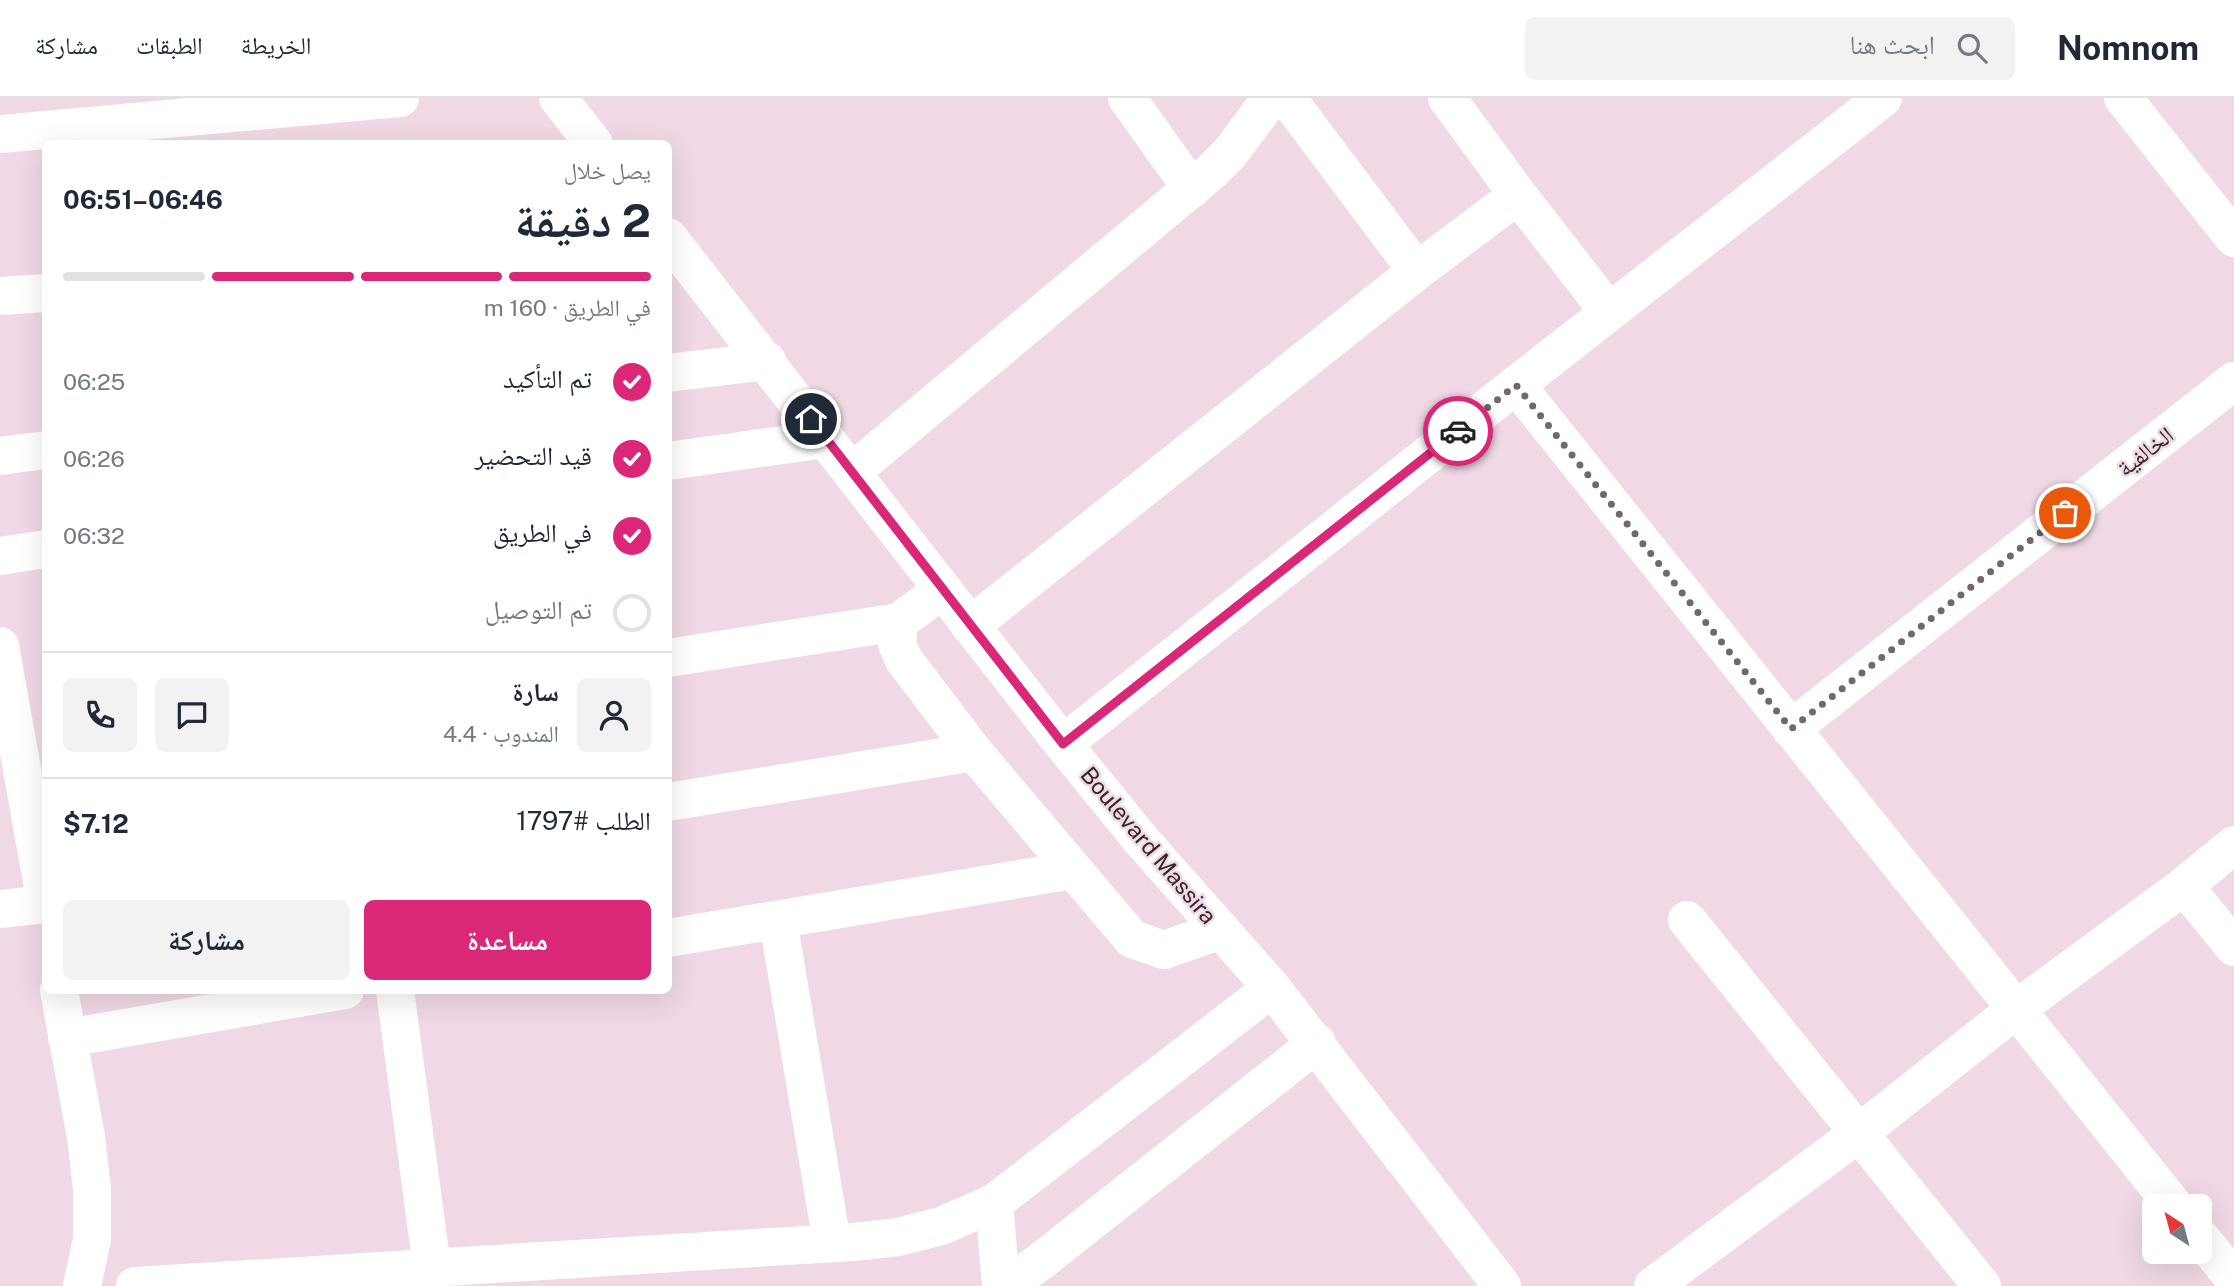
<!DOCTYPE html>
<html lang="ar">
<meta charset="utf-8">
<style>
body{margin:0;font-family:"Public Sans","Noto Naskh Arabic",sans-serif;background:#f2f2f3;color:#1f2937;direction:rtl;height:100vh;display:flex;flex-direction:column;font-size:26px;white-space:nowrap}
*{box-sizing:border-box;margin:0}
p{font-size:23px;color:#747a83}
.icon{flex:none;width:38px;height:38px;fill:none;stroke:currentColor;stroke-width:2;stroke-linecap:round;stroke-linejoin:round}
.map{position:relative;flex:1;overflow:hidden;direction:ltr}
.side{position:absolute;left:42px;top:42px;width:630px;height:854px;display:flex;flex-direction:column;background:#fff;border-radius:10px;box-shadow:0 7px 28px #0002;direction:rtl}
.side>*{flex:none}
.needle{width:46px;rotate:324deg}
.controls{position:absolute;left:2142px;top:1096px;display:grid;gap:14px}
.controls a{display:grid;place-items:center;width:70px;height:70px;border-radius:10px;background:#fff;box-shadow:0 7px 28px #0002;font-size:35px}
.pin{position:absolute;display:grid;place-items:center;width:60px;height:60px;color:#fff;margin:-30px;border:4px solid #fff;border-radius:50%;box-shadow:0 2px 7px #0007}
.courier{position:absolute;display:grid;place-items:center;width:70px;height:70px;margin:-35px;border:5px solid #db2777;border-radius:50%;background:#fff;color:#222;box-shadow:0 2px 9px #0007}
.headline em{font-style:normal;font-weight:700}
.headline div{display:flex;flex-direction:column-reverse}
.headline{display:flex;align-items:center;justify-content:space-between;height:119px;padding:0 21px}
h1{font-size:46px;font-weight:700;line-height:52px}
.bar{display:grid;grid-template-columns:repeat(4,1fr);gap:10px 7px;align-content:center;height:84px;padding:0 21px}
.bar i{height:9px;border-radius:5px;background:#e0e1e3}
.bar .active{background:#db2777}
.bar p{grid-column:span 4}
.line{display:flex;align-items:center;gap:18px;padding:0 21px;border-top:2px solid #e0e1e3}
.line div{flex:1}
.round{display:grid;place-items:center;flex:none;width:74px;height:74px;border-radius:10px;background:#f2f2f3}
ol{padding:0 21px;list-style:none}
li{display:flex;align-items:center;gap:21px;height:77px}
li p{margin-inline-start:auto}
li .icon{padding:7px;border-radius:50%;background:#db2777;color:#fff;stroke-width:4}
li:last-child{color:#747a83}
li i{width:38px;height:38px;border:4px solid #e0e1e3;border-radius:50%}
.button{display:flex;gap:14px;margin-top:auto;padding:14px 21px}
.button a{flex:1;height:80px;border-radius:10px;background:#db2777;color:#fff;font-size:28px;font-weight:700;line-height:80px;text-align:center}
.button a+a{background:#f2f2f3;color:#1f2937}
header{display:flex;align-items:center;gap:42px;box-sizing:border-box;height:98px;padding:0 35px;background:#fff;border-bottom:2px solid #e0e1e3}
header strong{font-size:33px}
nav{display:flex;gap:38px;margin-inline-start:auto;font-size:24px}
.search{width:490px;height:63px;background:#f2f2f3;display:flex;align-items:center;gap:18px;box-sizing:border-box;padding:0 24px;border-radius:10px;color:#747a83;font-size:26px}
.map>svg:first-child{display:block}
.lines{fill:none;stroke-linecap:round;stroke-linejoin:round}
.minor{stroke:#fff;stroke-width:38}
.major{stroke:#fff;stroke-width:38}
.done{stroke:#74666d;stroke-width:7;stroke-dasharray:0 12.6}
.route{stroke:#db2777;stroke-width:9}
.labels{text-anchor:middle;dominant-baseline:central;stroke-width:5;stroke-linejoin:round;paint-order:stroke}
.street-label{font-size:23px;fill:#31282c;stroke:#f0d9e5}
</style>
<header>
<strong>Nomnom</strong>
<div class="search"><svg class="icon" aria-label="search" viewBox="0 0 24 24"><circle cx="10" cy="10" r="6"/><path d="M15 15l6 6"/></svg>ابحث هنا</div>
<nav><a>الخريطة</a><a>الطبقات</a><a>مشاركة</a></nav>
</header>
<div class="map">
<svg width="2234" height="1188" viewBox="0 0 2234 1188">
<rect width="100%" height="100%" fill="#f0d9e5"/>
<g class="lines">
<!-- minor -->
<path class="minor" d="M1127,0L1192,91
M1287,0L1417,173
M1447,0L1518,97L1609,214
M2123,0L2234,140
M0,36L400,0
M0,198L46,195
M668,275L767,263
M1516,287L2174,1108
M0,358L46,352
M668,363L826,341
M853,373L1212,73L1230,55L1271,0
M0,458L46,451
M942,492L899,524L897,546L904,562L974,654L1132,841L1164,852L1221,832
M970,528L1417,173L1518,97
M0,548L46,806
M668,560L899,524
M1791,631L2234,283
M1063,646L1516,287L1883,0
M668,704L974,654
M2184,788L2234,849
M0,811L46,806
M778,822L832,1145
M1687,822L1982,1188
M668,840L1073,772
M59,892L86,1039L92,1091V1141L82,1188
M395,892L432,1170
M67,940L345,892
M994,1105L1001,1188
M2200,1139L2234,1181
M135,1188L853,1144L898,1139L941,1128L994,1105L1272,890
M1006,1188L1040,1164L1317,945
M1653,1188L1859,1035L2015,912L2184,788L2234,747"/>
<!-- major -->
<path class="major" d="M558,0L594,46
M668,139L1063,646L1142,743L1272,890L1502,1188"/>
</g>
<g class="lines">
<!-- done -->
<path class="done" d="M1458,333L1516,287L1791,631L2065,415"/>
<!-- route -->
<path class="route" d="M811,321L1063,646L1458,333"/>
</g>
<g class="labels">
<!-- street labels -->
<g class="street-label">
<text transform="translate(2145 353) rotate(-38)">الخالفية</text>
<text transform="translate(1149 747) rotate(50)">Boulevard Massira</text>
</g>
</g>
</svg>
<div class="controls">
<a><svg class="needle" viewBox="-14 -14 28 28"><path d="M0-13l5 13h-10z" fill="#e53935"/><path d="M0 13l5-13h-10z" fill="#747a83"/></svg></a>
</div>
<div class="pin" style="left:2065px;top:415px;background:#ea580c"><svg class="icon" aria-label="bag" viewBox="0 0 24 24"><path d="M5 8h14l-1 12H6zM9 8a3 3 0 0 1 6 0"/></svg></div>
<div class="pin" style="left:811px;top:321px;background:#1f2937"><svg class="icon" aria-label="home" viewBox="0 0 24 24"><path d="M3 11l9-7 9 7M6 9v11h12V9"/></svg></div>
<div class="courier" style="left:1458px;top:333px"><svg class="icon" aria-label="car" viewBox="0 0 24 24"><path d="M5 17H2v-5l4-1 3-4h7l3 4 3 1v5h-3M9 17h6M6 11h13"/><circle cx="7" cy="17" r="2"/><circle cx="17" cy="17" r="2"/></svg></div>
<section class="side">
<div class="headline"><div><h1>2 دقيقة</h1><p>يصل خلال</p></div><em>06:46–06:51</em></div>
<div class="bar"><i class="active"></i><i class="active"></i><i class="active"></i><i></i><p>في الطريق · 160 m</p></div>
<ol>
<li><svg class="icon" aria-label="check" viewBox="0 0 24 24"><path d="M5 12l5 5 9-10"/></svg>تم التأكيد<p>06:25</p></li>
<li><svg class="icon" aria-label="check" viewBox="0 0 24 24"><path d="M5 12l5 5 9-10"/></svg>قيد التحضير<p>06:26</p></li>
<li><svg class="icon" aria-label="check" viewBox="0 0 24 24"><path d="M5 12l5 5 9-10"/></svg>في الطريق<p>06:32</p></li>
<li><i></i>تم التوصيل</li>
</ol>
<div class="line" style="height:126px"><a class="round"><svg class="icon" aria-label="person" viewBox="0 0 24 24"><circle cx="12" cy="8" r="4"/><path d="M4 21q1-7 8-7t8 7"/></svg></a><div><b>سارة</b><p>المندوب · 4.4</p></div><a class="round"><svg class="icon" aria-label="chat" viewBox="0 0 24 24"><path d="M4 5h16v11H9l-5 4z"/></svg></a><a class="round"><svg class="icon" aria-label="phone" viewBox="0 0 24 24"><path d="M5 4h4l2 5-3 2q2 4 5 5l2-3 5 2v4C11 20 4 13 5 4z"/></svg></a></div>
<div class="line" style="height:91px"><div>الطلب #1797</div><b>$7.12</b></div>
<div class="button"><a>مساعدة</a><a>مشاركة</a></div>
</section>
</div>
